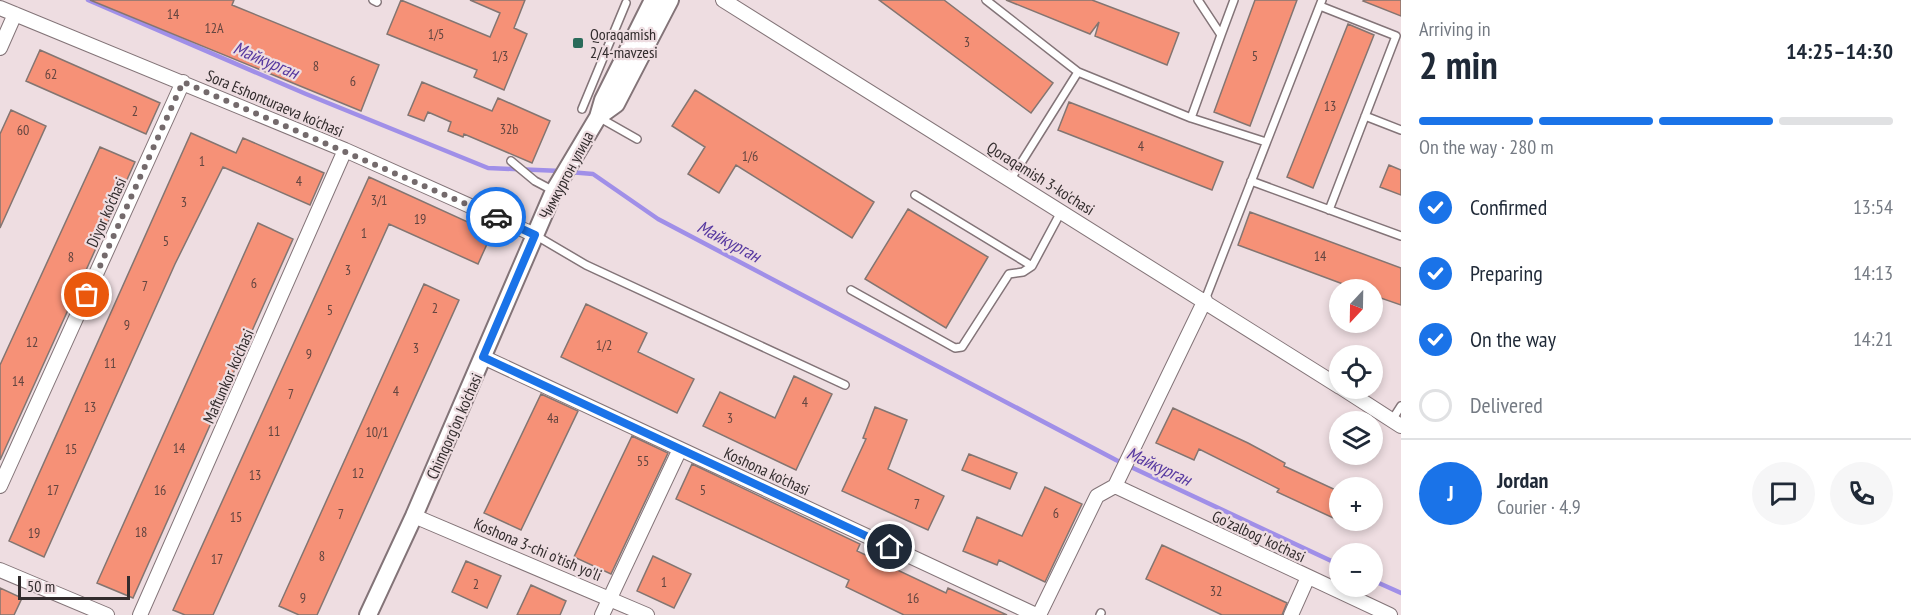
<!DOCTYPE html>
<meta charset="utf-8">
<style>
body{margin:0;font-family:"PT Sans Narrow",sans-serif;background:#f6f6f7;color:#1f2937;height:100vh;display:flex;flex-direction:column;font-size:22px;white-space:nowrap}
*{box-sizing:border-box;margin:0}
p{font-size:20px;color:#747a83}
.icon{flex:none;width:33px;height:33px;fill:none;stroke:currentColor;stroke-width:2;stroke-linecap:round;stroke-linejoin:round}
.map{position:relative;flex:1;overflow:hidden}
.panel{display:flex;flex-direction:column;background:#fff;width:510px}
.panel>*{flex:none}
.needle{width:39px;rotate:202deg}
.buttons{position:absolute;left:1329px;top:279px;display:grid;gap:12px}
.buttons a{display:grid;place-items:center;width:54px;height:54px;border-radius:50%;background:#fff;box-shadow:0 3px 9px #0003;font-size:30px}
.scale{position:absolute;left:18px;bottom:15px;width:112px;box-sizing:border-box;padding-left:6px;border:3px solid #322c2d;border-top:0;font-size:16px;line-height:21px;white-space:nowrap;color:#322c2d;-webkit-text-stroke:4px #eedde1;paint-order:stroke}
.pin{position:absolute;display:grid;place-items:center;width:51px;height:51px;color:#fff;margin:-26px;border:3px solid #fff;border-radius:50%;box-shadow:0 2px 6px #0007}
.courier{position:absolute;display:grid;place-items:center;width:60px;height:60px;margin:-30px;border:4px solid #1a73e8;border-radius:50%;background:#fff;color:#222;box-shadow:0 2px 8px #0007}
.headline em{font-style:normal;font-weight:800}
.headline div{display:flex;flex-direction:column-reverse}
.headline{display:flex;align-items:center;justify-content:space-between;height:102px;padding:0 18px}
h1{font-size:39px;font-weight:800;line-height:45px}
.bar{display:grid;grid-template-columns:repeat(4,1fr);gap:9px 6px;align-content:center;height:72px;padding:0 18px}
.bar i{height:8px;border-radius:4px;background:#e0e1e3}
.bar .on{background:#1a73e8}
.bar p{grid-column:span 4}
.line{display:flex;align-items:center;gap:15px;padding:0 18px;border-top:2px solid #e0e1e3}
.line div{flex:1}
.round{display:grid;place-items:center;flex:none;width:63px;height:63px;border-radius:32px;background:#f6f6f7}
ol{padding:0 18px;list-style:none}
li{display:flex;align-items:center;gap:18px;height:66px}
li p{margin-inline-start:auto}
li .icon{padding:6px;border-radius:50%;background:#1a73e8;color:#fff;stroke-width:4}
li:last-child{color:#747a83}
li i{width:33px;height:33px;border:3px solid #e0e1e3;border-radius:50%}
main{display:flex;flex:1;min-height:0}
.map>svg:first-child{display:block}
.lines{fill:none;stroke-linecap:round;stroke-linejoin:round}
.stream{stroke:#a08fe8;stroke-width:4.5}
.building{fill:#f69177;stroke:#837571;stroke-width:1.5}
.service-casing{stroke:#837478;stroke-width:10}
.minor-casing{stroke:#837478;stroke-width:16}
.tertiary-casing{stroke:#837478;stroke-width:20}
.service{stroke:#fff;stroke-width:7}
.minor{stroke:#fff;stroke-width:14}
.tertiary{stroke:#fff;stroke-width:16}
.done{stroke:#746a6c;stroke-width:6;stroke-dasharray:0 10.8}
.route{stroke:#1a73e8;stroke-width:8}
.poi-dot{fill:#2a6b5a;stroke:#eedde1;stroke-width:2}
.labels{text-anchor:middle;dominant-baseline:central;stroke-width:4.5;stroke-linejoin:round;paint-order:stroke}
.number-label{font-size:14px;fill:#634540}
.poi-label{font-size:16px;fill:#322c2d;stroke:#eedde1;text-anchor:start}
.street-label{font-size:16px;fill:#322c2d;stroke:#eedde1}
.water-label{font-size:18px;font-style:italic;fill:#5739a0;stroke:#eedde1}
</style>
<main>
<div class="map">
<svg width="1401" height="615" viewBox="0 0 1401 615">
<rect width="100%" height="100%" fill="#eedde1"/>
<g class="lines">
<!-- stream -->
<path class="stream" d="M88,0L306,94L488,168L561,171
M569,172L593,174L658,219L1116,460L1340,565
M1372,580L1401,593"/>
</g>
<!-- building -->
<path class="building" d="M90,0H234L232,5L379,65L361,111Z
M401,0L490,37L500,13L470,0H525L514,28L527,34L504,90L474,77L477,70L387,34Z
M879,0H944L1053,83L1031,113Z
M1006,0H1092L1179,33L1167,65L1095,36L1099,22L1090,34Z
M1255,0H1297L1250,126L1214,112Z
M1364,0H1401V16L1363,1Z
M1348,24L1374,35L1313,188L1287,177Z
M40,50L160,103L146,134L26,81Z
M422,82L492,111L498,98L550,121L532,163L464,134L463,137L448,131L451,122L428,112L424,121L408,115Z
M695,90L874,202L852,238L736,165L719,193L688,174L705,147L672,126Z
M1069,102L1223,162L1212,190L1058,130Z
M11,110L46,126L0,228V134Z
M191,133L236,153L243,138L324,173L310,205L223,167L175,264L44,557L9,541Z
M100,147L135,162L0,460V365Z
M1389,165L1401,170V195L1380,187Z
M369,177L492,233L478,264L389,224L213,615H185L173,610Z
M908,209L988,257L946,328L865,279Z
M1250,212L1401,268V305L1372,295V290H1359L1238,245Z
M258,223L293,239L133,598L97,583Z
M424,284L459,300L317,615H299L279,606Z
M586,304L647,333L638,352L694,379L677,413L561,357Z
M794,376L832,394L796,470L703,426L720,392L775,418Z
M541,394L578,411L521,530L484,513Z
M875,407L907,420L888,469L944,496L928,530L842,491L866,439L863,438Z
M1173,408L1248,443L1285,463L1284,466L1340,492V521L1277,492L1279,489L1199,449L1194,460L1156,443Z
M632,436L668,453L611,574L574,557Z
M969,454L1017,473L1010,489L962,470Z
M692,464L860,544L857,551L946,593L948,588L1007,615H904L846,587L849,580L676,499Z
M1045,487L1082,504L1045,582L999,560L997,565L963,551L977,517L1022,536Z
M1162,545L1287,603L1282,615H1222L1146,579Z
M653,556L691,574L674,608L637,591Z
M466,561L501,576L487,608L452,592Z
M531,585L566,601L560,615H517Z
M0,588L22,598L14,615H0Z"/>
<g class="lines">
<!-- service casing -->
<g class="service-casing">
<path id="service" d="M373,0L377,2
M986,0L1078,72L1191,118L1221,35L1198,0
M1320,6L1396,36L1329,210
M1221,35L1234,0
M582,109L626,3
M1365,116L1401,130
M600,118L637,139
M1191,118L1266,142
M511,161L535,181L554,191
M1011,179L1078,72
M1251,181L1401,236
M915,195L1032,266
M535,235L586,265L845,385
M851,290L955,348L962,347L1009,274L1023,272L1032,266L1062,210
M1205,300L1322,0
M1392,420L1401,406
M1100,615L1101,613"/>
</g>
<!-- minor casing -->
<g class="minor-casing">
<path id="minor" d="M723,0L1340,387
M0,8L345,150L535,235
M0,48L15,14
M483,357L1036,615
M1342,388L1401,426
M0,486L183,82
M1115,486L1390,615
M414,516L647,615
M0,570L107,615
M140,615L345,150
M602,615L680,449
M1039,615L1097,496L1115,486L1205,300
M1291,615L1308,577"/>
</g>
<!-- tertiary casing -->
<g class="tertiary-casing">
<path id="tertiary" d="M598,117L616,104L670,0
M368,615L414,516L554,191L598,117L603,100L653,0"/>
</g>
<!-- service -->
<use href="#service" class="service"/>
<!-- minor -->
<use href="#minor" class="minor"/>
<!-- tertiary -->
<use href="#tertiary" class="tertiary"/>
</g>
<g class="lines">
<!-- done -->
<path class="done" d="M87,295L183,82L496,217"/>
<!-- route -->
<path class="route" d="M496,217L535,235L483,357L890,547"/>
</g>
<!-- markers -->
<rect class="poi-dot" x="572" y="37" width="12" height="12" rx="3"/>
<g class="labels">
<!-- number labels -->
<g class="number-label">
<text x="173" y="14">14</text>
<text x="214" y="28">12A</text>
<text x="436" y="34">1/5</text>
<text x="967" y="42">3</text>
<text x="500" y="56">1/3</text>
<text x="1255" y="56">5</text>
<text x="316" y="66">8</text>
<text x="51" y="74">62</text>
<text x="353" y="81">6</text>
<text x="1330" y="106">13</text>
<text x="135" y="111">2</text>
<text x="509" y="129">32b</text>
<text x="23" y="130">60</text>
<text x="1141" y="146">4</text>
<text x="750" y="156">1/6</text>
<text x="202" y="161">1</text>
<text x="299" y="181">4</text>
<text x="379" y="200">3/1</text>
<text x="184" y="202">3</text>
<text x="420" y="219">19</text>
<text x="364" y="233">1</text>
<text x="166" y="241">5</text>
<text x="1320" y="256">14</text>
<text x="71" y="257">8</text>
<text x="348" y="270">3</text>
<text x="254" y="283">6</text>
<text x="145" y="286">7</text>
<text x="435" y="308">2</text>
<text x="330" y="310">5</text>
<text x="127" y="325">9</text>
<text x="32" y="342">12</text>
<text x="604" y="345">1/2</text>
<text x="416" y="348">3</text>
<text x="309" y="354">9</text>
<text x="110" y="363">11</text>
<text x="18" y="381">14</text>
<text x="396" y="391">4</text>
<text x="291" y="394">7</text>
<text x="805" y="402">4</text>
<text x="90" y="407">13</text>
<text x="553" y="418">4a</text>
<text x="730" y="418">3</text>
<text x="274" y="431">11</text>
<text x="377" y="432">10/1</text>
<text x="179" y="448">14</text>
<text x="71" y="449">15</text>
<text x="643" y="461">55</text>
<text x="358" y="473">12</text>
<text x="255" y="475">13</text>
<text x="53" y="490">17</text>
<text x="160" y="490">16</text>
<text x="703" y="490">5</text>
<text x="917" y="504">7</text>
<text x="1056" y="513">6</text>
<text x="341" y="514">7</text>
<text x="236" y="517">15</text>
<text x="141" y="532">18</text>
<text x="34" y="533">19</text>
<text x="322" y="556">8</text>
<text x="217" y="559">17</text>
<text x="664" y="582">1</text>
<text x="476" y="584">2</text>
<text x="1216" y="591">32</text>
<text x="303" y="598">9</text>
<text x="913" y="598">16</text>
</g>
<!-- poi labels -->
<g class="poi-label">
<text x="590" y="34">Qoraqamish<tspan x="590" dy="18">2/4-mavzesi</tspan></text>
</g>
<!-- street labels -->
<g class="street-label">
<text transform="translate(275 103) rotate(23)">Sora Eshonturaeva ko'chasi</text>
<text transform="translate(566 175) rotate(-62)">Чимкургон улица</text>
<text transform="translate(1041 178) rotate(32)">Qoraqamish 3-ko'chasi</text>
<text transform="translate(106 212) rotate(-66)">Diyor ko'chasi</text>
<text transform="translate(228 376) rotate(-66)">Maftunkor ko'chasi</text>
<text transform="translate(454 426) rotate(-66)">Chimqorg'on ko'chasi</text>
<text transform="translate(767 471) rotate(25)">Koshona ko'chasi</text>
<text transform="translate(1259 536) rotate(25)">Go'zalbog' ko'chasi</text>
<text transform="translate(538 549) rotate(23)">Koshona 3-chi o'tish yo'li</text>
</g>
<!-- water labels -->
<g class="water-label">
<text transform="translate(266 60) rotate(23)">Майкурган</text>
<text transform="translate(729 241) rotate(28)">Майкурган</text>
<text transform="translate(1159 466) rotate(25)">Майкурган</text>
</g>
</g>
</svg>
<div class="buttons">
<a><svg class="needle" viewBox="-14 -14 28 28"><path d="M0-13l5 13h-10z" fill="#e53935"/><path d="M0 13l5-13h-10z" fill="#747a83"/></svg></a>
<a><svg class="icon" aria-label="locate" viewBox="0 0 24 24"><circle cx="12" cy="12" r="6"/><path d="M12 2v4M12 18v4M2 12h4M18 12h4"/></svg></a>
<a><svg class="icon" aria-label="layers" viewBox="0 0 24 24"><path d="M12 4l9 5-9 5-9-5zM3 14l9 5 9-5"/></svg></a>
<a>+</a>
<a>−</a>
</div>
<div class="scale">50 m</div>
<div class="pin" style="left:87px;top:295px;background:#ea580c"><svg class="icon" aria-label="bag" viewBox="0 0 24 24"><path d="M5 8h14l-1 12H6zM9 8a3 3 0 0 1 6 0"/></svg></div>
<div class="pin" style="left:890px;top:547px;background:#1f2937"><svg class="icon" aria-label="home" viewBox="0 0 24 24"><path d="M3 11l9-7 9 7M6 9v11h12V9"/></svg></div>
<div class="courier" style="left:496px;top:217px"><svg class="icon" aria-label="car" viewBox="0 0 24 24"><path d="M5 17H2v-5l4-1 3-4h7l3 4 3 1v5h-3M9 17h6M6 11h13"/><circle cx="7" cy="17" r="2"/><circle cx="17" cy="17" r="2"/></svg></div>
</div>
<section class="panel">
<div class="headline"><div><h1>2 min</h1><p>Arriving in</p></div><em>14:25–14:30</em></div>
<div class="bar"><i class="on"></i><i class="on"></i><i class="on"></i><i></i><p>On the way · 280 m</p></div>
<ol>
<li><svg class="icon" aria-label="check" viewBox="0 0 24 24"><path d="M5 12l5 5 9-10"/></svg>Confirmed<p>13:54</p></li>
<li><svg class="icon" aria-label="check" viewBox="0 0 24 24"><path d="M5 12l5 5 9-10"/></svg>Preparing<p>14:13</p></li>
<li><svg class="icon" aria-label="check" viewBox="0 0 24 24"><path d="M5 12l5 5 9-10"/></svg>On the way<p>14:21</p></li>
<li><i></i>Delivered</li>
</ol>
<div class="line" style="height:108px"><b class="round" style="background:#1a73e8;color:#fff">J</b><div><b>Jordan</b><p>Courier · 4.9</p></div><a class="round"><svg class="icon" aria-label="chat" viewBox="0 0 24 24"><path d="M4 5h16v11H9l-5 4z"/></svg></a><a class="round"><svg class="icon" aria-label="phone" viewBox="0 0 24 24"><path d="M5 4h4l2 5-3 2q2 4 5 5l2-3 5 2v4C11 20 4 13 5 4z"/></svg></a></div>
</section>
</main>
